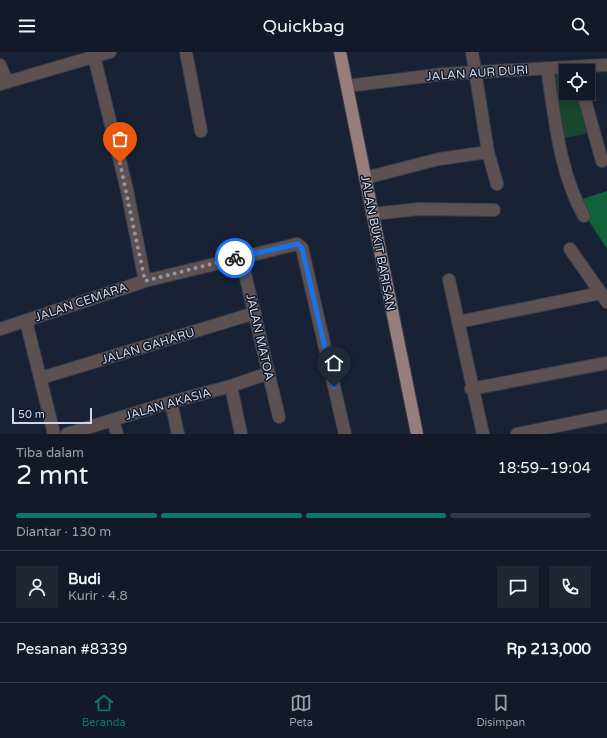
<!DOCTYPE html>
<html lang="id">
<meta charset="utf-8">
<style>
body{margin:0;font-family:"Varela Round",sans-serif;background:#202634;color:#f1f3f6;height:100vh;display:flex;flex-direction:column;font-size:15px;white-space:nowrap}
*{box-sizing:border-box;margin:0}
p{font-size:13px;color:#9da0a8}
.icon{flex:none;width:22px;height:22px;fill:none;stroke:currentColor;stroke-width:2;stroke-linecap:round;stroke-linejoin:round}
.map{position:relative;height:382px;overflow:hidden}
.side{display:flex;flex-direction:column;background:#131928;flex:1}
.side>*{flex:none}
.fabs{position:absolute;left:559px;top:12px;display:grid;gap:8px}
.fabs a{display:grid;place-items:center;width:36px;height:36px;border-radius:0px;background:#131928;box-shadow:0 2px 10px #0003,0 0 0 1px #323845;font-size:20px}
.scale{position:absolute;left:12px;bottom:10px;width:80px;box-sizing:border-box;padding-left:4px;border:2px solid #d2d7e5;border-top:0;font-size:11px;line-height:14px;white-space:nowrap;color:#d2d7e5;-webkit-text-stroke:3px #10182b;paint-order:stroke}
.pin{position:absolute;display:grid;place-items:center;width:34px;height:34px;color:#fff;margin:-41px -17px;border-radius:50% 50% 50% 0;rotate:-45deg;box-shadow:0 0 4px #0007}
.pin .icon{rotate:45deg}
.courier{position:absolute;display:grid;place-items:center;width:40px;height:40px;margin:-20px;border:3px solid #1a73e8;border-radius:50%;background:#fff;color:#222;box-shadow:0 1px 5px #0007}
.headline em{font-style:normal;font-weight:600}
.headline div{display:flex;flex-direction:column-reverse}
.headline{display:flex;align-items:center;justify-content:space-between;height:68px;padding:0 16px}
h1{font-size:26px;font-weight:600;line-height:30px}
.bar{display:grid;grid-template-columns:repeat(4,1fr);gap:6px 4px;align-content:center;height:48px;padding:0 16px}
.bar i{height:5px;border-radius:3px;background:#323845}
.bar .on{background:#0f766e}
.bar p{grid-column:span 4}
.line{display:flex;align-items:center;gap:10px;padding:0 16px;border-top:1px solid #323845}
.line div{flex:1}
.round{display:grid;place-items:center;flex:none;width:42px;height:42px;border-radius:0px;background:#202634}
header{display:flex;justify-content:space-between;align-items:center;height:52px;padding:0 16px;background:#131928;font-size:18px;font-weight:600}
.tab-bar{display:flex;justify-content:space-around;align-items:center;height:56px;border-top:1px solid #323845;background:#131928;font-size:11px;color:#9da0a8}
.tab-bar a{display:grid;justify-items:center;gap:2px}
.tab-bar .on{color:#0f766e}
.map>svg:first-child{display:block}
.green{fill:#19462d}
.forest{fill:#0e633a}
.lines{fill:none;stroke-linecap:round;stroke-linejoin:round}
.minor-casing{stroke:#373e51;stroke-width:14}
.major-casing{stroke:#373e51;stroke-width:14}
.minor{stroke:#5d5050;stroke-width:12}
.major{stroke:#987d7d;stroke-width:12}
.done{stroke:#9197a7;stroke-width:4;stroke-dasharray:0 7.2}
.route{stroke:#1a73e8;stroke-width:5}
.labels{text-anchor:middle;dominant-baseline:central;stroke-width:3;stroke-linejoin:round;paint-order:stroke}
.street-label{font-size:12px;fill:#d2d7e5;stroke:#10182b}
</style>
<header><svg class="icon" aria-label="menu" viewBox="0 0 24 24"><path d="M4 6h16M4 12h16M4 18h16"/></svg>Quickbag<svg class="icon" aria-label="search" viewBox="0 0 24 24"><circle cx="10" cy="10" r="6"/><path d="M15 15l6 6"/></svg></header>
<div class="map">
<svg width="607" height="382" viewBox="0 0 607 382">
<rect width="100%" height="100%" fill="#192135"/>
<!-- green -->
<path class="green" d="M566,19V41H582L592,80L561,87L549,21Z"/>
<!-- forest -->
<path class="forest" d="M607,139V197L576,149Z"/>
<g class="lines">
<!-- minor casing -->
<g class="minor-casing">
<path id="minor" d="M93,0L127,138L145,229
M186,0L201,79
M472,0L488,100L497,132
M0,13L7,30
M547,16C555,66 559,120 584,164
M0,32L110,0
M347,34L444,22L607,13
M583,41L602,109
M365,126L439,107L488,100
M372,162L419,157L494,158
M570,197L607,250
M241,205L279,365
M449,228L483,382
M26,269L54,382
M458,270L601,241
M0,277L145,229L297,192L302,196L345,382
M41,326L255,261
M231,334L241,382
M471,337L607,311
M171,350L178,382
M113,368L117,382
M67,382L171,350L231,334L269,321
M517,382L607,364"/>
</g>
<!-- major casing -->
<g class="major-casing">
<path id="major" d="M340,0L417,382"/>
</g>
<!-- minor -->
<use href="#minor" class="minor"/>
<!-- major -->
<use href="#major" class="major"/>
</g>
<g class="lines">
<!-- done -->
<path class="done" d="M120,111L145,229L235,206"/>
<!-- route -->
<path class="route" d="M235,206L297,192L302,196L334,335"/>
</g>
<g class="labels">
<!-- street labels -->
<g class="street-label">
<text transform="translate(477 21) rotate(-4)">JALAN AUR DURI</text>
<text transform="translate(378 191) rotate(79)">JALAN BUKIT BARISAN</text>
<text transform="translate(81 250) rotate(-19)">JALAN CEMARA</text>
<text transform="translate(260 285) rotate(77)">JALAN MATOA</text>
<text transform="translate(148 294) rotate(-17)">JALAN GAHARU</text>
<text transform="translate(168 352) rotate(-16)">JALAN AKASIA</text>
</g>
</g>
</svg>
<div class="fabs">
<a><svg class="icon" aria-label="locate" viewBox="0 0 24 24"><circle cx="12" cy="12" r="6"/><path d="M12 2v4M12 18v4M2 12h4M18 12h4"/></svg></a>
</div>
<div class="scale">50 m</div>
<div class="pin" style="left:120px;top:111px;background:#ea580c"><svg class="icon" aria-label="bag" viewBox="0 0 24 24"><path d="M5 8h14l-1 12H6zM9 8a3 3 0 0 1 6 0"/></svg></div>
<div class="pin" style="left:334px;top:335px;background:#1f2937"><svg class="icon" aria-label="home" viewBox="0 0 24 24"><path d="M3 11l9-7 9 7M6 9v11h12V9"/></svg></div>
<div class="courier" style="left:235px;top:206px"><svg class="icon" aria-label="bike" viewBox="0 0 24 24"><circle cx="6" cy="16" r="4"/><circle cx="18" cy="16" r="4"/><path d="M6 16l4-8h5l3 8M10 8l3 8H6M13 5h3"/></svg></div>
</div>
<section class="side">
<div class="headline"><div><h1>2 mnt</h1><p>Tiba dalam</p></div><em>18:59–19:04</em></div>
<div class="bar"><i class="on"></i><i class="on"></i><i class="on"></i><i></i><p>Diantar · 130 m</p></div>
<div class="line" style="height:72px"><a class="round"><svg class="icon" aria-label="person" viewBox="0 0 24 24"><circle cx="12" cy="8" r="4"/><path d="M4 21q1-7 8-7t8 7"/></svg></a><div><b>Budi</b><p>Kurir · 4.8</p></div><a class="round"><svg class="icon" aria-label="chat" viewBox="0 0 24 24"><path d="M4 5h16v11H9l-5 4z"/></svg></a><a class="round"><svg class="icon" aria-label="phone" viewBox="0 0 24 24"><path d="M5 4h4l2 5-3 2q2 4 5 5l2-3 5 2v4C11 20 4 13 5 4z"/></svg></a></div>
<div class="line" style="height:52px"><div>Pesanan #8339</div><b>Rp 213,000</b></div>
</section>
<nav class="tab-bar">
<a class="on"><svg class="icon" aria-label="home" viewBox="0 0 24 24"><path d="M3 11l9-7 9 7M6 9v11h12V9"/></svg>Beranda</a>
<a><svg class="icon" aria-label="map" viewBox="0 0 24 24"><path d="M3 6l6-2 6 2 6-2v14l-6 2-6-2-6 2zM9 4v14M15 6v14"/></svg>Peta</a>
<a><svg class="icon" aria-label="saved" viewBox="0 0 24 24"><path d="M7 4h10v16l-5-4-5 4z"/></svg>Disimpan</a>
</nav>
